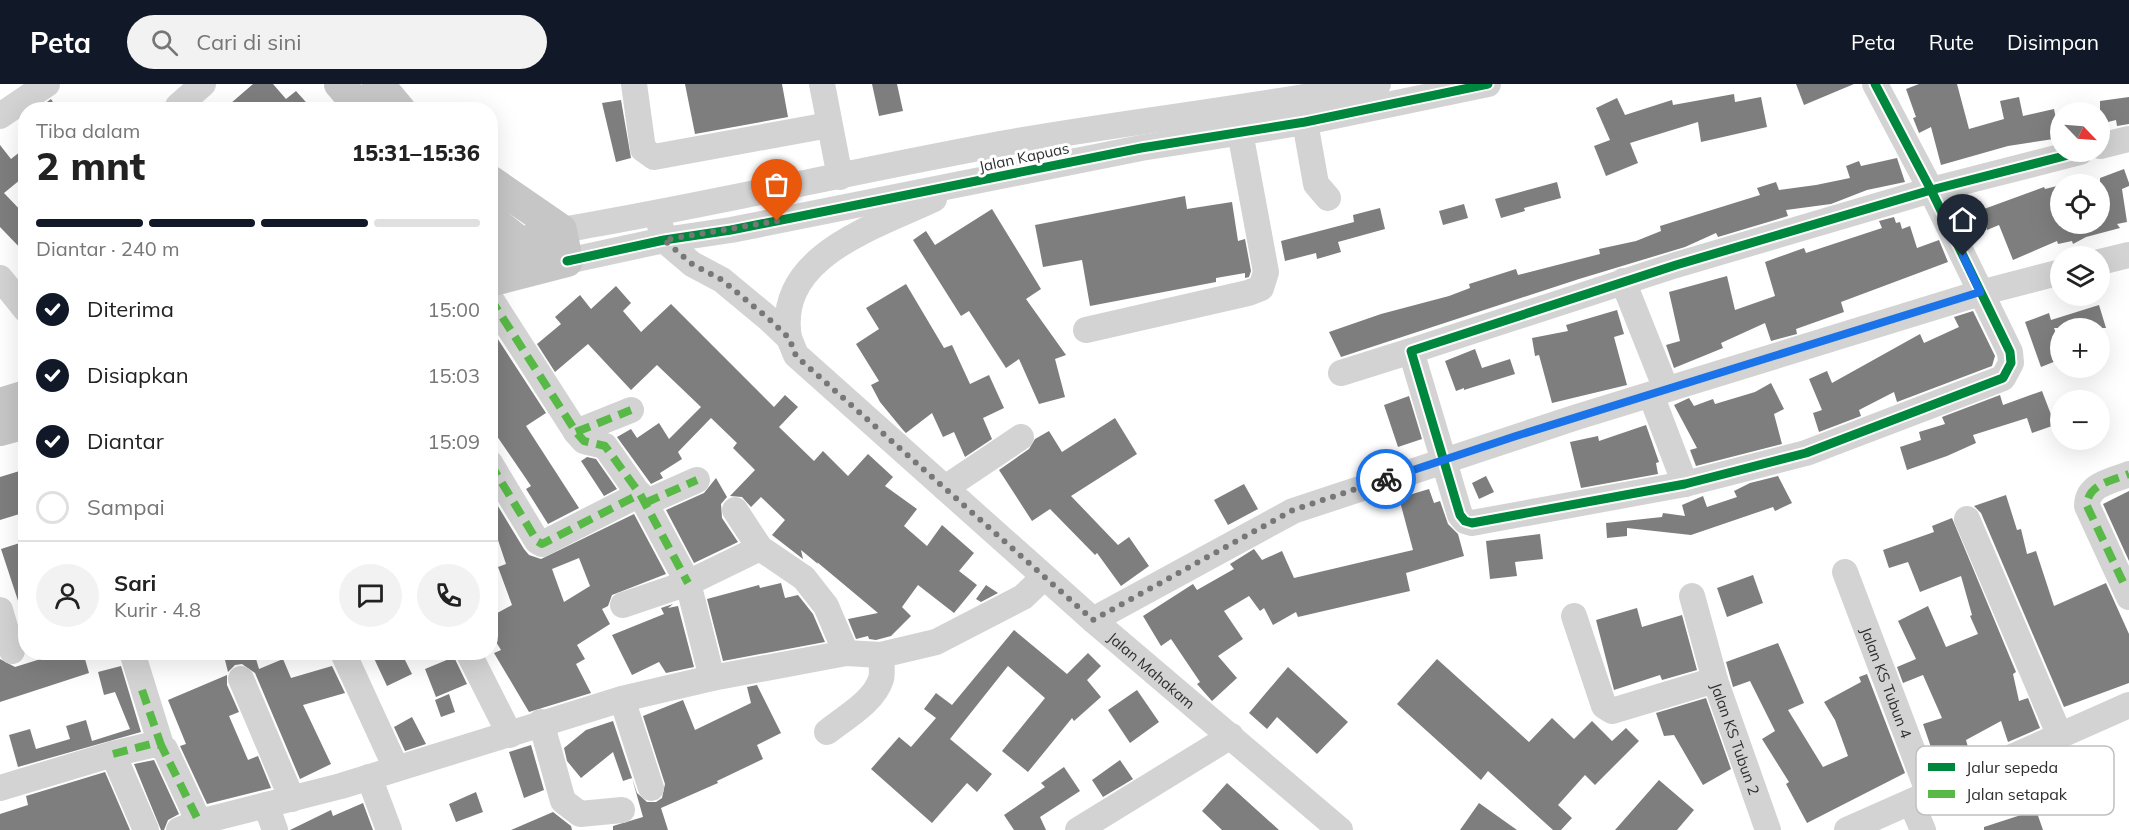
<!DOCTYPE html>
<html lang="id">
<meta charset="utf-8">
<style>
body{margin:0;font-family:Mulish,sans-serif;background:#f2f2f2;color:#222;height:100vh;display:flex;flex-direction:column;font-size:22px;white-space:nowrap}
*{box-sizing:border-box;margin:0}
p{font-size:20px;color:#767676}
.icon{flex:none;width:33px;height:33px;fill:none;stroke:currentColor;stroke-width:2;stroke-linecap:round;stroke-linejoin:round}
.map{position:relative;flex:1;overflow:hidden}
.side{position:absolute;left:18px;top:18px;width:480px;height:558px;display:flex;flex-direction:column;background:#fff;border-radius:24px;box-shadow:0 6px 24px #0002}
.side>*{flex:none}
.needle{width:39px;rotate:115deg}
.fabs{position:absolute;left:2050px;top:18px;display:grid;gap:12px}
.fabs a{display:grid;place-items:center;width:60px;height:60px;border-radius:50%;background:#fff;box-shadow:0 6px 24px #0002;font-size:30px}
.pin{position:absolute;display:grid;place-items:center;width:51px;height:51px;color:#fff;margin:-62px -26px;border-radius:50% 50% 50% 0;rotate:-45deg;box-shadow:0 0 6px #0007}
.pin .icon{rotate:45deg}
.courier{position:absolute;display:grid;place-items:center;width:60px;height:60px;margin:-30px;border:4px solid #1a73e8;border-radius:50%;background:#fff;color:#222;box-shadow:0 2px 8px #0007}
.headline em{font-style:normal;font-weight:800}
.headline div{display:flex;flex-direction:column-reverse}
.headline{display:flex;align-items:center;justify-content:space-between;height:102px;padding:0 18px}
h1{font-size:39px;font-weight:800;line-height:45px}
.bar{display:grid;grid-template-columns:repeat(4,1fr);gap:9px 6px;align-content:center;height:72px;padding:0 18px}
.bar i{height:8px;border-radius:4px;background:#e0e0e0}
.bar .selected{background:#111827}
.bar p{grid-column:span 4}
.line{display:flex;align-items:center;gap:15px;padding:0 18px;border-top:2px solid #e0e0e0}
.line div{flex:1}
.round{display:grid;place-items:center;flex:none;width:63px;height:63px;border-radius:32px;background:#f2f2f2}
ol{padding:0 18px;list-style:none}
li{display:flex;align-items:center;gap:18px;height:66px}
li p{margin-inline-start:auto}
li .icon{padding:6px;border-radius:50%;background:#111827;color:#fff;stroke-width:4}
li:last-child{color:#767676}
li i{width:33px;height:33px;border:3px solid #e0e0e0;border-radius:50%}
header{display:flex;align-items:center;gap:36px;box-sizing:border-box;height:84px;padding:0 30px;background:#111827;color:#fff}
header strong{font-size:28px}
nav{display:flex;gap:33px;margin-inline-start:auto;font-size:21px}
.search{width:420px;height:54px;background:#f2f2f2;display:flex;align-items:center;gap:15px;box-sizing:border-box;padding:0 21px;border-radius:33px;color:#767676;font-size:22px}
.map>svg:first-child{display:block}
.building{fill:#7e7e7e;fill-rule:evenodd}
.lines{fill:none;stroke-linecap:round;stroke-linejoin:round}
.minor{stroke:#d3d3d3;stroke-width:26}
.major{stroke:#c6c6c6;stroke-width:32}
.quiet{stroke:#58b947;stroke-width:8;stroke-dasharray:15 8;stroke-linecap:butt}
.cycleway-casing{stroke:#fff;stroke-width:13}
.cycleway{stroke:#00873e;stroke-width:9}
.done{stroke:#777;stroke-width:6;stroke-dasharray:0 10.8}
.route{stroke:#1a73e8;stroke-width:8}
.labels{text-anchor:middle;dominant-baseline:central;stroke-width:6;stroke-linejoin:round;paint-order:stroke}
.street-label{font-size:15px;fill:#2e2e2e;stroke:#fff}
.key{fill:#fff;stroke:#c0c0c0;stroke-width:1.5}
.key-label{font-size:16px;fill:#2e2e2e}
</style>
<header>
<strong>Peta</strong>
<div class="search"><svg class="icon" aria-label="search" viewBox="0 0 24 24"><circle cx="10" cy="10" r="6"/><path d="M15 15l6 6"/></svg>Cari di sini</div>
<nav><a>Peta</a><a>Rute</a><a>Disimpan</a></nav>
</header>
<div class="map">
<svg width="2129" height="746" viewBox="0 0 2129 746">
<rect width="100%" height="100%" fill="#fff"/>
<!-- building -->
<path class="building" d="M253,0H273L286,15L296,7L313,26H223Z
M685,0H782L788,33L695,50Z
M872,0H897L903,27L879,32Z
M1796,0H1854L1804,21Z
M1919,0H1957L1969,45L2004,35L2000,17L2019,13L2023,32L2054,25L2060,54L2008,62L1941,81L1931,43L1919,49L1913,34L1916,33L1906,5Z
M1734,10L1735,18L1761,13L1767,43L1701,58L1698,38L1630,59L1638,79L1606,92L1594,62L1610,56L1596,24L1617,14L1625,31L1672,16L1673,21Z
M2129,13V40L2117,42L2116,36L2100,40V17Z
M51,15L58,26H36Z
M621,16L631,74L616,78L602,19Z
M0,61L11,75L26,63V91L4,109L26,132V170L0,143Z
M1897,74L1905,98L1867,106L1831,120L1786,126L1788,132L1718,153L1716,149L1685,163L1579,195L1341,273L1329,248L1381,230L1449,212L1470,204L1469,200L1516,185L1518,191L1600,170L1599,165L1636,157L1661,147L1660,142L1760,111L1757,104L1776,98L1779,106L1816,101L1850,94L1846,82L1859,77L1861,82Z
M2124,85L2129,99V102L2122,105L2127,138L2117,140L2120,144L2086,153L2073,160L2072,157L2058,160L2057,157L2013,176L1999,141L1987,146L1986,142L1969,149L1956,122L1968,116L1973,129L2044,103L2045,105L2061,101V142L2100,140V94Z
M1557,98L1561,114L1524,124L1525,127L1501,134L1495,115Z
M1185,112L1187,125L1232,118L1238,157L1245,155L1251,187L1249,193L1245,194V189L1216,194V198L1090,222L1082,176L1043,183L1035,141Z
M1464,120L1468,134L1443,141L1439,127Z
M1380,124L1385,145L1338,158L1341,168L1317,175L1316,169L1285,177L1281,157L1354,138L1353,131Z
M992,125L1041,205L1026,215L1066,271L1055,275L1065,313L1039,320L1019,275L1006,284L969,227L961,232L913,156L926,147L935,161Z
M1894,133L1896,139L1900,138L1902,145L1910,142L1917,164L1939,156L1948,178L1841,218L1844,228L1796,245L1797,250L1771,257L1765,239L1721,259L1723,264L1674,284L1666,261L1680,257L1669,208L1727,192L1735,226L1775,212L1765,178L1804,164L1806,169L1882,144L1879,137Z
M906,200L944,264L952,261L970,300L989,291L1004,324L983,334L992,355L965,373L954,348L943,353L932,329L906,349L903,346L880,318L871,301L879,297L856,260L879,245L866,224Z
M616,202L631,219L623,227L641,248L671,220L774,323L785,311L798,323L779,343L814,377L823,367L848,392L868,370L893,393L885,402L917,425L904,442L927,462L942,441L974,469L959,487L977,501L954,529L918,501L902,523L911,532L891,552L876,556L869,555L868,552L856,555L848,535L878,529L817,478L818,480L801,466L803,475L772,451L785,436L761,413L751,423L742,413L730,412L755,386L733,364L737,359L711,334L678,368L682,375L660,389L663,394L651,400L617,353L631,345L637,354L659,339L669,355L701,323L657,281L631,306L588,260L555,288L537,260L561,240L555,233L580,211L591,225Z
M2099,221L2106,244H2054L2061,263V275L2041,283L2025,238L2049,229L2051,236Z
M1617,226L1624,250L1614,253L1627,301L1552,319L1539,271L1535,272L1532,254L1568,247L1566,241Z
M1973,227L1995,272L1992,282L1897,318L1894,308L1859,326L1861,332L1819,348L1813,329L1822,326L1809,295L1827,287L1832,299L1920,250L1924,259L1959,243L1954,233Z
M490,243L546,329L526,342L579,424L548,440L526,405L531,402L490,342Z
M1475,265L1482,284L1510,275L1515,290L1464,306V304L1456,307L1445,277Z
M1771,299L1784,325L1774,330L1782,360L1696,382L1690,366L1697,364L1674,321L1689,314L1694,322L1713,315L1715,320L1755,308Z
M2042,307L2055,341L2032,349L2027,334L1973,351L1976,359L1947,372L1907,386L1900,363L1921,356L1919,348L1945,340L1942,333L2000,311L2003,321Z
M1409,312L1422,355L1398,363L1384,321Z
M1115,334L1137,370L1071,412L1118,461L1129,453L1149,482L1121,502L1097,469L1095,471L1050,425L1032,437L999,386L1029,365L1035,355L1049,347L1062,368Z
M1646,341L1659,378L1656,379L1658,390L1581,404L1570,358L1598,352L1599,357Z
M587,373L596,375L617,405L604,412L581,377Z
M26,385V428L0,436V393Z
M1486,392L1494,408L1479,415L1472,399Z
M1778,392L1792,419L1775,427L1773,423L1691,451L1627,444V452L1607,454L1606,439L1662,433L1663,429L1685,432L1682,421L1703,412L1707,423L1737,413L1734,407L1750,399Z
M716,394L727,413L721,420L722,434L738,458L694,479L666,426L704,409Z
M1244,400L1258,425L1228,441L1214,416Z
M1429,405L1434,419L1440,417L1448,440L1458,450L1464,472L1406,489L1410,507L1298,533L1296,528L1273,541L1264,524L1260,527L1249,512L1224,527L1243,555L1218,572L1237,594L1212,617L1197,600L1200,598L1171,555L1161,562L1143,532L1193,500L1197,506L1234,485L1230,480L1254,465L1262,476L1282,467L1294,494L1413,466L1399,414Z
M2129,407V477L2103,420Z
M490,409L524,465L529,471L541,475L634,430L666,490L612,511L608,522L602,525L610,540L577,561L585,575L576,580L591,609L529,628L494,569L501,566L490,548V533L512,521L498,483L506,480L490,432ZM579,474L590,502L564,518L552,485Z
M2006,411L2017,446L2021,445L2027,470L2036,467L2054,522L2106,499L2129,550V599L2064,623L1981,429L1974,422Z
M1952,434L2016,588L2013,590L2019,617L2028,614L2040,644L2008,658L2001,637L1966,656L1968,663L1935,675L1923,640L1942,634L1923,591L1903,599L1897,583L1916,575L1898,537L1928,522L1946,563L1978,550L1970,532L1972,531L1961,492L1920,508L1908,478L1889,484L1883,466L1934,448L1932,442Z
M1540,450L1543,475L1515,478L1517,492L1490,495L1486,457Z
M26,457V532H23L1,465Z
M1753,491L1763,519L1727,533L1717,504Z
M781,499L785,514L798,511L813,530L825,558L723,577L707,515L759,501L760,504Z
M986,501L998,509L981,518L976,515Z
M673,520L668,524L678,522L694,583L666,589L659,578L632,591L612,551L664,530L661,524Z
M1637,524L1642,543L1682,531L1697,586L1662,596L1660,591L1614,606L1596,536Z
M1014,546L1067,590L1088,569L1101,582L1087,596L1101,613L1074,637L1072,634L1028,688L1002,667L1045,614L1008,582L950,655L992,690L977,708L967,699L932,739L871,685L899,653L911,663L936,634L924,625L936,609L952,621Z
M1778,559L1804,619L1788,626L1823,683L1848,672L1835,636L1824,618L1861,598L1859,593L1867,590L1905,689L1807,739L1786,700L1789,698L1762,655L1775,647L1750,597L1733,603L1726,578Z
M63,568H83L89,589L0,618V575L15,583Z
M223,568H254L259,585L283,575L291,594L332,582L345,609L303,621L331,680L300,695L255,589L242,580L235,581L228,588Z
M371,568H401L412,590L387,602Z
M454,573L467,600L436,613L425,585Z
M1437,575L1529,658L1552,634L1574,655L1592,637L1612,657L1626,644L1639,657L1595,701L1585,691L1558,721L1572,734L1561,746H1553L1488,687L1481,696L1397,620Z
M121,582L141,648L18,683L9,651L30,645L36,665L70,655L66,642L86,636L92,657L130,645L115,608L104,611L98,588Z
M1288,583L1348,638L1317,670L1277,633L1267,645L1249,629Z
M227,591V601L239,628L229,632L248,676L258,672L271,704L207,720L180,662L186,660L168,616Z
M757,601L781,649L757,661L763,675L717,697L718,699L661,724L668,746H613V742L643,733L632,694L623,697L613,668L581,694L567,677L564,664L586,646L613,637L637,709L647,718H656L662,714L665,700L643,632L683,616L695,646L751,619L747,603Z
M1137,606L1159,638L1130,659L1108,626Z
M449,610L455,628L441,633L435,616Z
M1706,614L1731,685L1703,701L1674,651L1664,652L1656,629Z
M412,633L426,660L405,667L394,643Z
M531,661L544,706L524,714L509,668Z
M154,676L179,730L168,736L164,746H161L134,680Z
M1120,676L1133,695L1103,713L1092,696Z
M1064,683L1080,707L1040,733L1046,746H1014L1004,731L1045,703L1041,699Z
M105,688L130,746H0V730L28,721L26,712Z
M1659,696L1694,726L1677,746H1615Z
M1227,699L1279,746H1222L1202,727Z
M476,708L483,728L456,738L449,720Z
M363,719L373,746H290L331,726L333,732Z
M1479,719L1517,746H1460Z
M2036,726L2043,746H1984V743Z
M553,728L571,742L572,746H511Z"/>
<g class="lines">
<!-- minor -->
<g class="minor">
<path d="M634,0L643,65L654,73L829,41"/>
<path d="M822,0L840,93"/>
<path d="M1875,0L1931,106L2010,268L2011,279L2003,294L1806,369L1685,400L1472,439L1465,437L1460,431L1411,267L1676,181L1931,106L2080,68"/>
<path d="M178,22L203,0"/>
<path d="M0,32L47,0"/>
<path d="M1305,38L1316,100L1328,114"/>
<path d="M2100,62L2129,55"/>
<path id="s1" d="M657,130L664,156L692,180L722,196L769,235L789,254L796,271L1093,536L1340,746"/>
<path d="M561,146C710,121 857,86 1006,59C1130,37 1255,24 1378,0"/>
<path d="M567,177L664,156L731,146L1141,64L1305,38L1488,0"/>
<path d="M2100,178L2129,171"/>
<path d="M0,194L26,226"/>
<path d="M1623,197L1666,305"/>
<path d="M490,214L576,348L584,357L605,362L645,419L688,499L712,594"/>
<path d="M1086,246L1248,209L1261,204L1266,188L1240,48"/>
<path d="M789,254C775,172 875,143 934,115"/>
<path d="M1341,289L1411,267"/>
<path d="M1651,311L1685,400"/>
<path d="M576,348L631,326"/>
<path d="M490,379L537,457L542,460L640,410"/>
<path d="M2129,390C2112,397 2087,400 2087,422L2129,513"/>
<path d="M945,404L1021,353"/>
<path d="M645,419L697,396"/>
<path d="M735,426L760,464L804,494L826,522L846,569"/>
<path d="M1967,435L2060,652"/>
<path id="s2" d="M1845,488L1929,710"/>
<path d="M1692,512L1715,596"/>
<path d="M623,521L688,499L760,464"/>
<path d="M0,526L12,567"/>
<path id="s3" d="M1574,532L1604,622L1612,627L1715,596L1768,746"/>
<path d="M1093,536L1293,427L1577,333L1980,209L2061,188"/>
<path d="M132,568L161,661"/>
<path d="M468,568L510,651"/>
<path d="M344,571L396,684"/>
<path d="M241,595L292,715"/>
<path d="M622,615L651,704"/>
<path d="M541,638L563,717L580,730L622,726"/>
<path d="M827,648C844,634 874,618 881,595C883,588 881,578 881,571"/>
<path d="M113,670L146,746"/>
<path d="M369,693L389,746"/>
<path d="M0,704L113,670L155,660L165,665L199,738"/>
<path d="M1911,718L1923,746"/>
<path d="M266,721L275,746"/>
<path d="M179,746L199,738L341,702L622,615L712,594L846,569L881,571L936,558L1023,513L1044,493"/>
<path d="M1078,746L1231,652"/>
<path d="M1847,746L2129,621"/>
</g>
<!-- major -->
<path class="major" d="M340,0L362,26
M378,0L400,26
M490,97L561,146L567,177L490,197
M490,135L522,160L527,175
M490,170L561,146
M0,320L26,312
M0,346L26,339"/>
<!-- quiet -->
<path class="quiet" d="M490,214L576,348L584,357L605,362L640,410L688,499
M576,348L631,326
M490,379L537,457L542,460L640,410
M645,419L697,396
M2123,498L2087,422C2087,400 2112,397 2129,390
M142,606L161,661
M113,670L151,660L161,661L199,738"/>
<!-- cycleway casing -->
<g class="cycleway-casing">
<path id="cycleway" d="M1875,0L1931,106L2010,268L2011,279L2003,294L1806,369L1685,400L1472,439L1465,437L1460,431L1411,267L1676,181L1931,106L2080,68
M567,177L664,156L731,146L1141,64L1305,38L1488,0"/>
</g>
<!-- cycleway -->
<use href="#cycleway" class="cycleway"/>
</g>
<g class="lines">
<!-- done -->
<path class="done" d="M777,137L664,156L692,180L722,196L769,235L789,254L796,272L1093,536L1293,426L1386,395"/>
<!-- route -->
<path class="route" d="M1386,395L1516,352L1980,208L1963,172"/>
</g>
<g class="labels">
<!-- street labels -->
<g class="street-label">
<text transform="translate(1024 73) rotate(-12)">Jalan Kapuas</text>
<text stroke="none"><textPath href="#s1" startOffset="680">Jalan Mahakam</textPath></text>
<text stroke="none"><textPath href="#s2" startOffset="118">Jalan KS Tubun 4</textPath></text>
<text stroke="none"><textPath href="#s3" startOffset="274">Jalan KS Tubun 2</textPath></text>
</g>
</g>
<!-- legend -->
<rect x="1916" y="662" width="198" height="69" rx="9" class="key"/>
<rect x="1928" y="679" width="27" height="8" fill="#00873e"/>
<rect x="1928" y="706" width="27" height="8" fill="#58b947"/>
<g class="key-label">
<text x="1966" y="689">Jalur sepeda</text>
<text x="1966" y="716">Jalan setapak</text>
</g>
</svg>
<div class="fabs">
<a><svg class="needle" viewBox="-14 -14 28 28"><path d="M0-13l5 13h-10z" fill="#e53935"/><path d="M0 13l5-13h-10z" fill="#767676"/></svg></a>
<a><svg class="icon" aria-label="locate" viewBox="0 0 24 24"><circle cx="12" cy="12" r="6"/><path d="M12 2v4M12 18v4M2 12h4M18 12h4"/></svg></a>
<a><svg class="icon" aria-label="layers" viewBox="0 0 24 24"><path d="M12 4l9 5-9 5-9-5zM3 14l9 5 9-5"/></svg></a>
<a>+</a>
<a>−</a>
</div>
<div class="pin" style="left:777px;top:137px;background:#ea580c"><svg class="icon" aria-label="bag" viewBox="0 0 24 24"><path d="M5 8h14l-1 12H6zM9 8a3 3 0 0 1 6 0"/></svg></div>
<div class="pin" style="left:1963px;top:172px;background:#1f2937"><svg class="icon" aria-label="home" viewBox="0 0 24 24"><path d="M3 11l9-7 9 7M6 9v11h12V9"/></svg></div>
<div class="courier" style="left:1386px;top:395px"><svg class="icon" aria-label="bike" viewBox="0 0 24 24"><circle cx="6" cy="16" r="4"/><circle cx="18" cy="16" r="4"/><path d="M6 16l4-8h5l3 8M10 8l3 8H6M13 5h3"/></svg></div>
<section class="side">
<div class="headline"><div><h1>2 mnt</h1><p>Tiba dalam</p></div><em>15:31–15:36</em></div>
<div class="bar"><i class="selected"></i><i class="selected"></i><i class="selected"></i><i></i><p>Diantar · 240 m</p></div>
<ol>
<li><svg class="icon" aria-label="check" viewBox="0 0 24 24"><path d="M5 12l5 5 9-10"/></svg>Diterima<p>15:00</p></li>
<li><svg class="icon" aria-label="check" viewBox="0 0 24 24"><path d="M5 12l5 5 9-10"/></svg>Disiapkan<p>15:03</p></li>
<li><svg class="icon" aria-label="check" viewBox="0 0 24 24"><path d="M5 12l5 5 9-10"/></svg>Diantar<p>15:09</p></li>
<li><i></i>Sampai</li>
</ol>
<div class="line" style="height:108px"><a class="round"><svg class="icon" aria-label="person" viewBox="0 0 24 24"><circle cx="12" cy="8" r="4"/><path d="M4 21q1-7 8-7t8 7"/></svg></a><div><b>Sari</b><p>Kurir · 4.8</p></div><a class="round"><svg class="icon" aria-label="chat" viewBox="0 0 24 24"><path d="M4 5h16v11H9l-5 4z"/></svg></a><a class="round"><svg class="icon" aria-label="phone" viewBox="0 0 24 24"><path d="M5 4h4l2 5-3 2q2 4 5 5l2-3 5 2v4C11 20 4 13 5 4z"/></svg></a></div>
</section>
</div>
